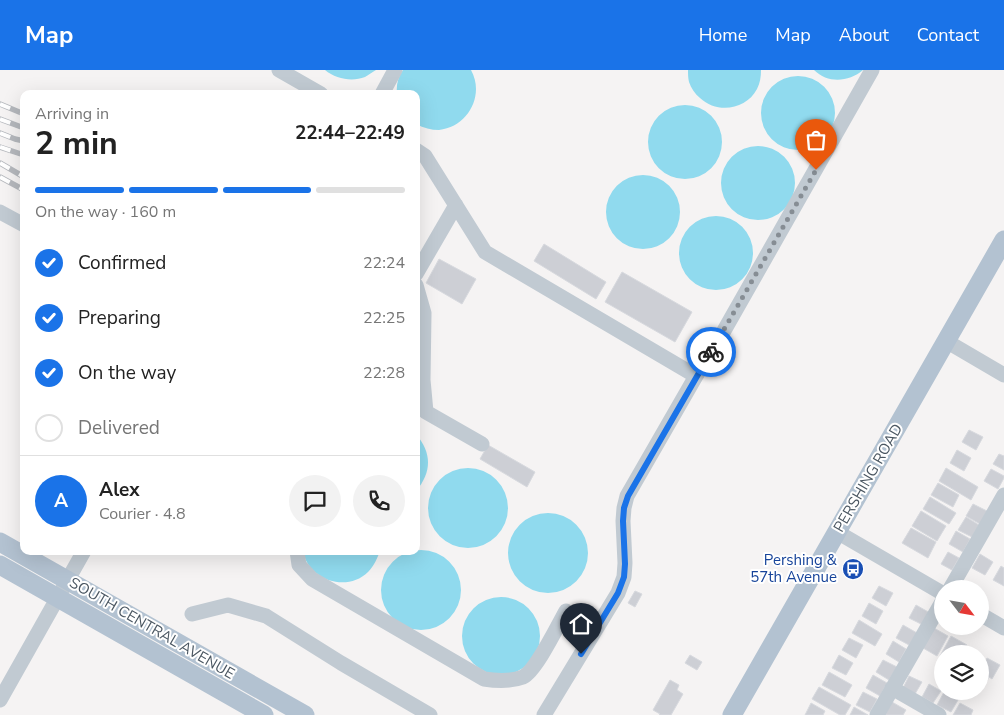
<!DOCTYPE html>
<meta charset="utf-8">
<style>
body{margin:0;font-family:"Nunito Sans",sans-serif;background:#f2f2f2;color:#222;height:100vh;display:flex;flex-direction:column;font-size:19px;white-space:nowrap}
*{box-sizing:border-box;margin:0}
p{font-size:16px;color:#767676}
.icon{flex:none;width:28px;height:28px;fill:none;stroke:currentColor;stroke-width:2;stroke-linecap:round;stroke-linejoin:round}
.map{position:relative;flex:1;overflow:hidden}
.sheet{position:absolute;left:20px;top:20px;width:400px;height:465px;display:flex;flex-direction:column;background:#fff;border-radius:10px;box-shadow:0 5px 20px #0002}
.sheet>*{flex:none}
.needle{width:32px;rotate:121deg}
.controls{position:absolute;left:934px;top:510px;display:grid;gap:10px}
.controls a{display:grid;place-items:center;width:55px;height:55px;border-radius:50%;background:#fff;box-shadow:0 5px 20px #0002;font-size:25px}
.pin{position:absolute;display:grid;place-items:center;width:42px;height:42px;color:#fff;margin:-51px -21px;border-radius:50% 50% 50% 0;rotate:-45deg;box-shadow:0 0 5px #0007}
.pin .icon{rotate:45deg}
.courier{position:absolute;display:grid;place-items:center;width:50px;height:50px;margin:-25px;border:4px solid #1a73e8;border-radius:50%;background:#fff;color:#222;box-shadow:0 1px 6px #0007}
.head em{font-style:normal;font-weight:700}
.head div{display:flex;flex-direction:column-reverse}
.head{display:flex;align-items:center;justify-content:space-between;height:85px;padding:0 15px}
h1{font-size:32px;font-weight:700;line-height:38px}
.bar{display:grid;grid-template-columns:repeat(4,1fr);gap:8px 5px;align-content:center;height:60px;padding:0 15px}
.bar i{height:6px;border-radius:4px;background:#e0e0e0}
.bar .active{background:#1a73e8}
.bar p{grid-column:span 4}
.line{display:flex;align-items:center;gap:12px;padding:0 15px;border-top:1px solid #e0e0e0}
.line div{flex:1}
.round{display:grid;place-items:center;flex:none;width:52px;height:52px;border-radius:26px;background:#f2f2f2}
ol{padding:0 15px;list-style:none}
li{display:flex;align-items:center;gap:15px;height:55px}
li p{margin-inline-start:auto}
li .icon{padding:5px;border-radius:50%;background:#1a73e8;color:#fff;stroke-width:4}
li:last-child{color:#767676}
li i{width:28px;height:28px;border:2px solid #e0e0e0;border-radius:50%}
header{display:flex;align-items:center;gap:30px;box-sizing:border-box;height:70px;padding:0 25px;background:#1a73e8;color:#fff}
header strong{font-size:24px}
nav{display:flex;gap:28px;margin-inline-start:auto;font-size:18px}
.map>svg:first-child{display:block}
.water{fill:#90daee}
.building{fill:#cdcfd5;stroke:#d7d9de}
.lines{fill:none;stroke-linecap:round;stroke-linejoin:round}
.minor{stroke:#c1cad2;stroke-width:15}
.major{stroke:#b3c2d1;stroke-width:19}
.rail-casing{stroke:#b5b8bd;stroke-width:5.5}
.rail{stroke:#fff;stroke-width:4;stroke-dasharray:11;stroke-linecap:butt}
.major-bridge{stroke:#b3c2d1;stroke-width:19}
.done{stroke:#868d94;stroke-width:5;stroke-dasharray:0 9}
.route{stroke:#1a73e8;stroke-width:6}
.labels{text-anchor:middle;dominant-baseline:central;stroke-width:4;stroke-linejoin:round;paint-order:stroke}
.street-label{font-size:15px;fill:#4a5661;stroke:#fff}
.transit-label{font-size:15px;fill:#164399;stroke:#fff;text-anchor:end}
</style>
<header>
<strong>Map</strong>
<nav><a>Home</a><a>Map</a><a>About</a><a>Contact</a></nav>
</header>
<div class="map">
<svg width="1004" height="645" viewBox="0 0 1004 645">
<rect width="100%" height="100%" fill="#f5f3f3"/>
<!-- water -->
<path class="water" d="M325,0H376C372,2 369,5 365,7C352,12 336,9 325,0Z
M403,0H471C485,25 468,57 439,60C431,60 424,58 416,54V24H397C396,15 398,7 403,0Z
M688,0H761C761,7 760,13 757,19C746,40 717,44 700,28C695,24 691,18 689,12C688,8 688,4 688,0Z
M814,0H863C849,12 828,14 814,0Z
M761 43a37 37 0 1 1 74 0a37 37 0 1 1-74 0Z
M648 72a37 37 0 1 1 74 0a37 37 0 1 1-74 0Z
M721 113a37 37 0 1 1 74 0a37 37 0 1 1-74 0Z
M606 142a37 37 0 1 1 74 0a37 37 0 1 1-74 0Z
M679 183a37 37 0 1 1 74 0a37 37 0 1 1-74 0Z
M416,364C432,383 432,402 416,421Z
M428 438a40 40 0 1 1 80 0a40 40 0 1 1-80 0Z
M508 483a40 40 0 1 1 80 0a40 40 0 1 1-80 0Z
M381 520a40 40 0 1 1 80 0a40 40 0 1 1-80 0Z
M303,481H380C377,489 374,496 368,502C347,523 308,510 303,481Z
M462 566a39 39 0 1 1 78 0a39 39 0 1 1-78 0Z"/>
<!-- building -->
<path class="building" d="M544,174L606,212L596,229L534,191Z
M439,189L476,209L462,234L426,213Z
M622,202L692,242L675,272L605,232Z
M969,360L983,367L976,380L962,372Z
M488,375L535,402L527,417L480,389Z
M957,380L971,388L964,401L950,393Z
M999,384L1004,386V400L993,394Z
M946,398L978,417L971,430L939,411Z
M991,399L1004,406V408L998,419L984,411Z
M938,413L959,425L953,437L931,425Z
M930,427L956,443L949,454L923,439Z
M973,434L987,441L980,454L966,446Z
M921,441L946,456L937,471L912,456Z
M966,447L979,455L972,467L958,460Z
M911,458L936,472L928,488L902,473Z
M956,461L970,469L963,482L949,474Z
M948,482L959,488L952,500L941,494Z
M980,484L993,492L985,505L972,498Z
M1001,496L1004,498V516L993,510Z
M879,516L893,523L886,536L872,528Z
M635,521L642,524L635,537L628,533Z
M869,533L883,541L876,554L862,546Z
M916,535L930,543L923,555L909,548Z
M859,550L882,564L875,576L852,563Z
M903,555L917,563L909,575L896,568Z
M934,558L948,566L937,586L923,578Z
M951,566L967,575L963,584H942V590L939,588Z
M849,568L863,575L856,588L842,580Z
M893,571L906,579L899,592L886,584Z
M969,578L979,584H966Z
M690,585L702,592L697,600L685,593Z
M839,585L853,593L846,605L832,598Z
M987,588L1000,595L992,609L989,607L985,614L980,611V601Z
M883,590L897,597L889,610L876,602Z
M829,602L852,615L845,627L822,615Z
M873,605L887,613L880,626L866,618Z
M909,606L922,612L915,624L903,618Z
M670,610L679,615L677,620L683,624L671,645H659L660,644L653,640Z
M929,614L941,621L933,633L922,627Z
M819,617L851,635L845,645H840L812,629Z
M863,622L877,629L870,642L856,635Z
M944,622L958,630L951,642L937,635Z
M892,632L906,640L903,645H885Z
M811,633L825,641L823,645H805Z
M960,633L973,640L971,645H953Z
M854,637L868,645H850Z"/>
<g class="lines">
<!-- minor -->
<path class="minor" d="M279,0L321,24
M382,24L395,0
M416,80L425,86L485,182L696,306L721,266L872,0
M0,142L24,155
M416,204L456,135
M416,215L424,243L423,310L426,342L482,374
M946,271L1004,305
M837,462L942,523
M297,481L299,495L312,509L484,609C497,611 510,612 523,607C536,601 558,555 566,541
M950,519L1004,425
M192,544L228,535L266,546L341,593L430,645
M980,544L1004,558
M892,618L939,645
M0,630L84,481
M544,645L618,523L624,507L625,493L623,451L624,438L627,426L696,306
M877,645L942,532"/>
<!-- major -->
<path class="major" d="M732,645L1004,170"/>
<!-- rail casing -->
<g class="rail-casing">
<path id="rail" d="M0,34L24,44
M0,49L24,58
M0,63L15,69L24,71
M0,77L24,85
M0,93L24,107
M0,107L24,120"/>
</g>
<!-- rail -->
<use href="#rail" class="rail"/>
<!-- major-bridge -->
<path class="major-bridge" d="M0,472L305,645
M0,495L264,645"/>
</g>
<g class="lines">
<!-- done -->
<path class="done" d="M711,282L816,100"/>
<!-- route -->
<path class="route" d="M581,584L618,523L624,507L625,494L623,451L624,438L628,426L711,282"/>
</g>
<!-- icons -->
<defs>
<g id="bus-disc" transform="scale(1.125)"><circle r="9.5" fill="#1a4fb4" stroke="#fff"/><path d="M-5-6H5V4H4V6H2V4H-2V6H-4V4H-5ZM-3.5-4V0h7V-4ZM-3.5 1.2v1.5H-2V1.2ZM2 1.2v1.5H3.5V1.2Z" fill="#fff"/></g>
</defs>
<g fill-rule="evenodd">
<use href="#bus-disc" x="853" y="499"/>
</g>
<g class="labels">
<!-- street labels -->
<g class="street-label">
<text transform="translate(868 408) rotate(-60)">PERSHING ROAD</text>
<text transform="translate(152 558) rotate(30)">SOUTH CENTRAL AVENUE</text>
</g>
<!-- transit labels -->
<g class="transit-label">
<text x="837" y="490">Pershing &amp;<tspan x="837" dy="17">57th Avenue</tspan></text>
</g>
</g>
</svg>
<div class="controls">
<a><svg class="needle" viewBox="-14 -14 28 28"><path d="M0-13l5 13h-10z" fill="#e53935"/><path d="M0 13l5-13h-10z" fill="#767676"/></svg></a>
<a><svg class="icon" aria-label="layers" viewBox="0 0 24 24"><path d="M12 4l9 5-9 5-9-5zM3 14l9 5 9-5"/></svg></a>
</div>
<div class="pin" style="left:816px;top:100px;background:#ea580c"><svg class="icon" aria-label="bag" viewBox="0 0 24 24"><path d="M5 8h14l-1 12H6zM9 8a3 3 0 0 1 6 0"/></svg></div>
<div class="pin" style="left:581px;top:584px;background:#1f2937"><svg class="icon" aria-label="home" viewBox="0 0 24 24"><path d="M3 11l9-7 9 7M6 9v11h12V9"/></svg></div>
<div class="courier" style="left:711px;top:282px"><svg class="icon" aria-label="bike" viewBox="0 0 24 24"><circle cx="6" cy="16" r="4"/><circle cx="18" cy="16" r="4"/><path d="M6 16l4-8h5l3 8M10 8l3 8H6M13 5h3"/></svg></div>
<section class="sheet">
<div class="head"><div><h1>2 min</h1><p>Arriving in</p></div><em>22:44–22:49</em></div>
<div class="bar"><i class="active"></i><i class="active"></i><i class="active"></i><i></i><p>On the way · 160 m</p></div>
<ol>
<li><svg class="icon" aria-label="check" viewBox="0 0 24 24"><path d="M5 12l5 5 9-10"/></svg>Confirmed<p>22:24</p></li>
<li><svg class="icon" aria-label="check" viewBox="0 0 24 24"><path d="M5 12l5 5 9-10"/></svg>Preparing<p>22:25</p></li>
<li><svg class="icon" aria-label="check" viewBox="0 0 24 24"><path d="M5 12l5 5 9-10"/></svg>On the way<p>22:28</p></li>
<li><i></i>Delivered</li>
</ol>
<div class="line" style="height:90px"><b class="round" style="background:#1a73e8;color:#fff">A</b><div><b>Alex</b><p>Courier · 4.8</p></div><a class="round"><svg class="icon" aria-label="chat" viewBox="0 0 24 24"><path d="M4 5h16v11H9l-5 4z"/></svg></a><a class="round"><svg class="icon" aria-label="phone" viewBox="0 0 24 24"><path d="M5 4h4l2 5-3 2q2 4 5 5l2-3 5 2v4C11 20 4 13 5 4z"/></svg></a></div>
</section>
</div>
